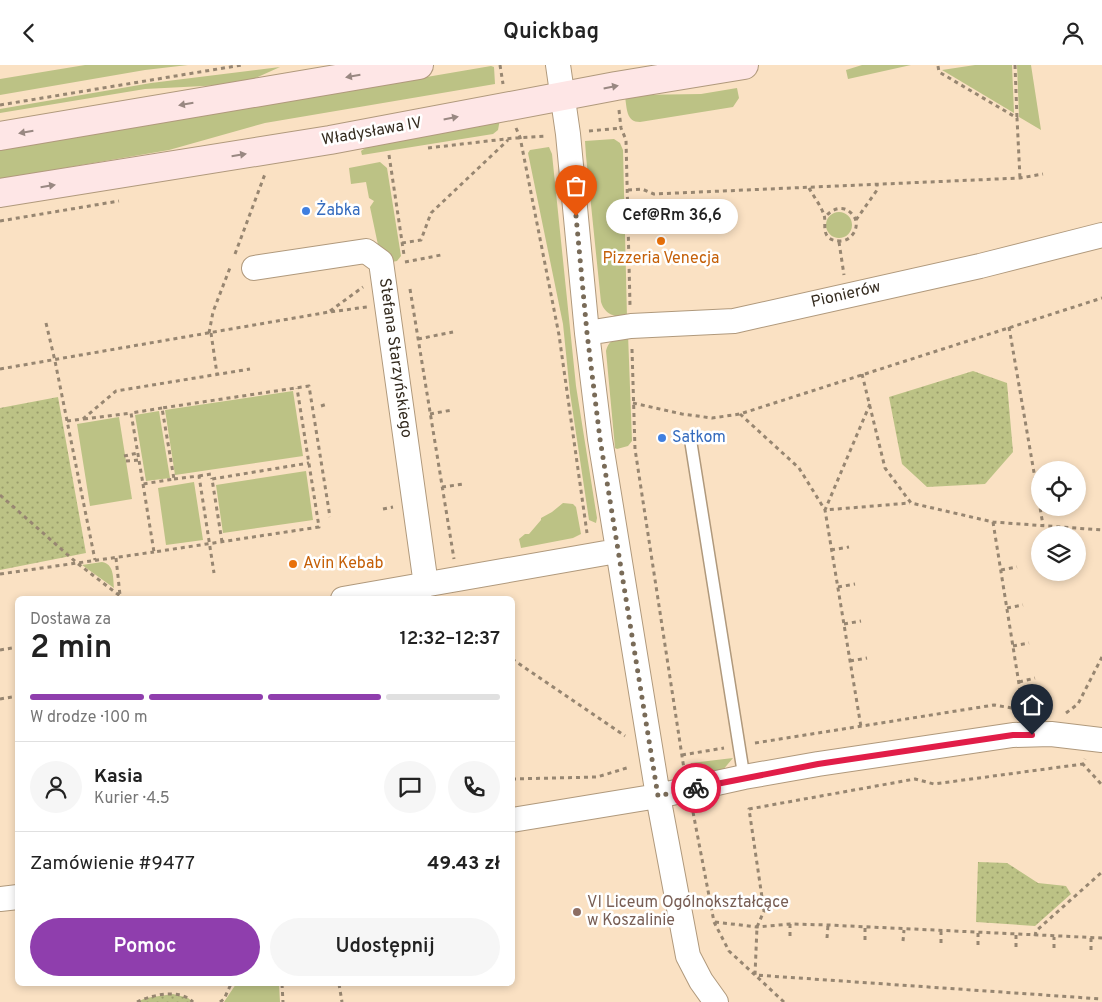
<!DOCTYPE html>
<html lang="pl">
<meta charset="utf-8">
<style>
body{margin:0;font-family:Overpass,sans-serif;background:#f6f6f6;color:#222;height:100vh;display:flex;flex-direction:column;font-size:19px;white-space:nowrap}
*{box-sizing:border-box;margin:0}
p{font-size:16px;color:#767676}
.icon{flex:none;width:28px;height:28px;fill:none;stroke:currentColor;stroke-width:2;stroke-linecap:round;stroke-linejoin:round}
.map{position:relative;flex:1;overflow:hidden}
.panel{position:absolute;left:15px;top:531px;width:500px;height:390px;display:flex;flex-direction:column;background:#fff;border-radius:8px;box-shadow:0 2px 8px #0003}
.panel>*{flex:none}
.tools{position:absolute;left:1031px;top:396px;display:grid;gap:10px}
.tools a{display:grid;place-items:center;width:55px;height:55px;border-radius:50%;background:#fff;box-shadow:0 2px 8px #0003;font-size:25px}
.pin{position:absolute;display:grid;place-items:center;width:42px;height:42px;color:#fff;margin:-51px -21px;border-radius:50% 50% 50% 0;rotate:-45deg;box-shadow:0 0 5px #0007}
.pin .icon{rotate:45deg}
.courier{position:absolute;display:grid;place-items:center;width:50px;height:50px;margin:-25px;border:4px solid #e11d48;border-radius:50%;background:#fff;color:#222;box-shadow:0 1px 6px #0007}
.bubble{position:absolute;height:35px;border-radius:18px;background:#fff;box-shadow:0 2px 8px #0003;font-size:16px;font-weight:600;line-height:35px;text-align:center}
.headline em{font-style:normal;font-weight:600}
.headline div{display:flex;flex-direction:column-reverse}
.headline{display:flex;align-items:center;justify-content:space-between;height:85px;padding:0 15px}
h1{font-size:32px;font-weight:600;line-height:38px}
.bar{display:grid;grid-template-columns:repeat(4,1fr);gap:8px 5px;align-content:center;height:60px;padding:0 15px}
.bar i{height:6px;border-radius:4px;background:#e0e0e0}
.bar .on{background:#8f3ead}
.bar p{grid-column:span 4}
.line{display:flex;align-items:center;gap:12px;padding:0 15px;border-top:1px solid #e0e0e0}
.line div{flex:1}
.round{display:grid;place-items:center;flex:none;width:52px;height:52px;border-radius:26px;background:#f6f6f6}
.cta{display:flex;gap:10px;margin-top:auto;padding:10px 15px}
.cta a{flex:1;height:58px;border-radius:30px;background:#8f3ead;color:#fff;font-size:20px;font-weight:600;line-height:58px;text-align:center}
.cta a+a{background:#f6f6f6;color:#222}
header{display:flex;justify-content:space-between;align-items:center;height:65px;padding:0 15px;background:#fff;font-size:22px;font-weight:600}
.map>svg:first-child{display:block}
.grass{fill:#bcc285}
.park{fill:url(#park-dots)}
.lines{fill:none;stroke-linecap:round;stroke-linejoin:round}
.lane-casing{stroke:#b0997c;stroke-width:14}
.street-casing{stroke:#b0997c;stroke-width:26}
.secondary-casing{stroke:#b0997c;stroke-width:30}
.path{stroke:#978671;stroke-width:3;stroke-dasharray:4 4;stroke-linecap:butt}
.lane{stroke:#fff;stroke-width:11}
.street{stroke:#fff;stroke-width:24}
.secondary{stroke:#fee6e6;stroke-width:28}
.oneway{fill:#998882}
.done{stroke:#796b58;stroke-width:5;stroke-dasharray:0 9}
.route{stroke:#e11d48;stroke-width:6}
.shop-dot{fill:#3f7fe0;stroke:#fff;stroke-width:2}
.food-dot{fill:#e8710a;stroke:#fff;stroke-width:2}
.education-dot{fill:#8d6e63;stroke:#fff;stroke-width:2}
.labels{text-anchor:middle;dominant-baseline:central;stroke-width:5;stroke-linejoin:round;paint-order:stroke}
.street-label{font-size:16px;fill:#342b1f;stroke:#fff}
.shop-label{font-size:16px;fill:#366cbe;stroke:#fff;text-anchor:start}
.food-label{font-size:16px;fill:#c56008;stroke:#fff}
.education-label{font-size:16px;fill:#785e54;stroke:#fff;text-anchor:start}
</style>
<header><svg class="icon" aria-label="back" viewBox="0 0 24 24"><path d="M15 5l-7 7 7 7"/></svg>Quickbag<svg class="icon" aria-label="person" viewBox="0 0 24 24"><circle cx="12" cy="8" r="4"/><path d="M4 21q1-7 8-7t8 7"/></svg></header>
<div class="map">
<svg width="1102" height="937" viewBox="0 0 1102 937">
<defs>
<pattern id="park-dots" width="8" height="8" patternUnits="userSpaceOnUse" patternTransform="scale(1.25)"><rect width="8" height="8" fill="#bcc285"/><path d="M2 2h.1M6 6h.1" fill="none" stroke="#9a9e6c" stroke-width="1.8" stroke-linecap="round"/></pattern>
</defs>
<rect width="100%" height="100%" fill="#fae1c3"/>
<!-- grass -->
<path class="grass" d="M85,0H188L145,5L0,30V14Z
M862,0H911L848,14L846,5Z
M975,0H1012L1014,48L942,5Z
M1017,0H1031L1041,65L1019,52Z
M491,1L494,2L495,19L265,58L169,85L0,114V85Z
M280,2L242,19L145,24L0,48V44L151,18Z
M737,23L739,33L733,42L640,57C626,57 627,43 625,32L635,30L701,29Z
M500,54L498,65L493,69L362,90L361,86L377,75Z
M614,74L620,78L623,85L627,252C615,252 605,250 601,237L586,91L585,76Z
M549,82L552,89L576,321L597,453L596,458L589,455L570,328L563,259L528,88L530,85Z
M380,97L387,103L401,191L397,196L382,199L370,142L374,136L369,133L366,117L351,119L349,103Z
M826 160a13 13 0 1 1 26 0a13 13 0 1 1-26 0Z
M628,269L632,376L628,381L617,384L615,383L606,286C609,274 617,273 628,269Z
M293,326L303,391L175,410L165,345Z
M159,346L170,413L146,416L135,350Z
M119,352L132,434L90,441L77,359Z
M306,406L313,455L223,468L216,420Z
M194,417L203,475L166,480L158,423Z
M563,438L573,439L576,442L581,469L573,473L521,483L519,474L525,469H529L541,455V453L552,447Z
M102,497C114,499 113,512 114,523L82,500Z
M733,693L722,706L691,712V698Z
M236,919H279L280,937H224Z"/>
<!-- park -->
<path class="park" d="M973,306L1007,318L1013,387L985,419L927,422L902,399L889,332Z
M58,332L86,488L0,505V343Z
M978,797L1007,798L1038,818L1066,821L1071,829L1035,861L976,857Z
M173,929L188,933L193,937H137L146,933Z"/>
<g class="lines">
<!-- lane casing -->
<g class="lane-casing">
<path id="lane" d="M691,378L744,712"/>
</g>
<!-- street casing -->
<g class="street-casing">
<path id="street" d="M558,0L568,69L587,268L600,374L658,731L688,891L701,916L716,937
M254,203L366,186L381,197L426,520
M587,268L631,261L734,256L980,201L1102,170
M343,534L617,486
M512,755L658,731L744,712L818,699L1013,670L1051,669L1102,675
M0,834L18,832"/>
</g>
<!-- secondary casing -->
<g class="secondary-casing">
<path id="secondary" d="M0,71L419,0
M0,128L330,75L616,21L744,0"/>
</g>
<!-- path -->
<path class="path" d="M500,0L503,19
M1015,0L1017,53
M938,1L939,7L1017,53L1020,113
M0,40L242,0
M619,45L621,63L626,75L630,240
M516,63L520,72L559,270L587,468
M589,66L621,63
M428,83L514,73L546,71
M389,90L404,190
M809,123C814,132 821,141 824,150C827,158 819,175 839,176C853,177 862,159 852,149C843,139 832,144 825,152
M628,125L642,124L654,129L1020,113L1043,109
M856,155L877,125V119
M0,156L119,136
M839,177L844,210
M402,178L421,175L431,148L508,75
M235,189L265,109
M405,197L441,190
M410,224L454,494
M330,246L363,222
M46,258L55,296L95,495
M1009,262L1043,460
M209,268L213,247L231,200
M211,268L217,309
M418,274L453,267
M632,284L635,384L684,704
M0,304L329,247L367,242
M862,309L885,403L911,438L993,457L1102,465
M633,338L682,349L712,353L740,349L1102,233
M870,339L825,445L910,438
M321,341L327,339
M162,343L131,348L143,419L174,414L162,343L309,321L330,452
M430,349L452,345
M740,349L799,403L825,445L861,662
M84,354L131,348
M67,356L83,354L116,326L250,304
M124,391L138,388
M126,396L139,395
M199,411L211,409L212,414
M174,414L199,411L214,508
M143,419L154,487L319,462L297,323
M442,422L464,419
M0,430L77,498L120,531L121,534
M383,444L393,442
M993,457L1023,644
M222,477L212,414L309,398
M831,485L849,482
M116,493L120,530
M1001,505L1017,502
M0,509L154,487
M838,522L855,519
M1007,543L1023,540
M844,559L861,556
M1013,581L1029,578
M0,585L18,582
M512,594L625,671
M850,596L867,593
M1019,617L1035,613
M0,634L18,631
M1066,648L1078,639L1102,592
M755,678L994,640L1030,646
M682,690L724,683
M1082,698L1102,720
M512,714L597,712L630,702
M693,747L714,857L729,886L755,910L1102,934
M715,857L757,862L790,859L828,860L1102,873
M790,871V859
M1035,871L1036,866L1102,807
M827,873L828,860
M865,875V862
M903,876L904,865
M941,878V866
M978,880V867
M1016,882V869
M1054,883V872
M1091,885V873
M282,919L283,937
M339,919L342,937
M137,937C152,930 179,923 193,937
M220,937L224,934L231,919
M784,937L755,910L757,862L764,846L749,744L915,714L934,719L1083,699L1085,694"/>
<!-- lane -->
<use href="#lane" class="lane"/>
<!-- street -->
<use href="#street" class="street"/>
<!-- secondary -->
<use href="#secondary" class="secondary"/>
</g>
<!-- one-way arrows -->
<defs><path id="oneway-solid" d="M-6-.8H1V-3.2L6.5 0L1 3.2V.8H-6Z" transform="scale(1.25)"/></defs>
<g class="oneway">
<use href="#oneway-solid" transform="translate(353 11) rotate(170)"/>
<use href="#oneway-solid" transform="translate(611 22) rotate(-11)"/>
<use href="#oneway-solid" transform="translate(186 39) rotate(170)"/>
<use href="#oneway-solid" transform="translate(451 53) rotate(-11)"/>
<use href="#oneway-solid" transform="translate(26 67) rotate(170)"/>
<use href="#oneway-solid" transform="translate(239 90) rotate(-9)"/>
<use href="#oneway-solid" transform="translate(48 121) rotate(-9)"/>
</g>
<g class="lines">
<!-- done -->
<path class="done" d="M576,151L587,268L600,374L658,731L696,723"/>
<!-- route -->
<path class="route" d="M696,723L818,699L1013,670H1032"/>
</g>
<!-- markers -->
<g class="shop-dot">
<circle cx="306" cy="146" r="5"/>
<circle cx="662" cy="373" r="5"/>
</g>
<g class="food-dot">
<circle cx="661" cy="176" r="5"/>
<circle cx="293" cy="499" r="5"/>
</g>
<circle class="education-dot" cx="577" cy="847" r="5"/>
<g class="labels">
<!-- street labels -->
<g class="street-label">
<text transform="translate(372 67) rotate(-10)">Władysława IV</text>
<text transform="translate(846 230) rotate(-13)">Pionierów</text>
<text transform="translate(395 293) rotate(82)">Stefana Starzyńskiego</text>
</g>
<!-- shop labels -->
<g class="shop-label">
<text x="316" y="146">Żabka</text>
<text x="672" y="373">Satkom</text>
</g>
<!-- food labels -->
<g class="food-label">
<text x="661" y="194">Pizzeria Venecja</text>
<text x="303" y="499" text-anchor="start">Avin Kebab</text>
</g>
<!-- education labels -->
<g class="education-label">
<text x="587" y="838">VI Liceum Ogólnokształcące<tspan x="587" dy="18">w Koszalinie</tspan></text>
</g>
</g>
</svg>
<div class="tools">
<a><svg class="icon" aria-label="locate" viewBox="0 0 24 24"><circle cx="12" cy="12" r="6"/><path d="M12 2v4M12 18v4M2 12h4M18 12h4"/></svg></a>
<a><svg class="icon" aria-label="layers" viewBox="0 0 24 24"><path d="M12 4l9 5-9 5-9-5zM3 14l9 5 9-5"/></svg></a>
</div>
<div class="pin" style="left:576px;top:151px;background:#ea580c"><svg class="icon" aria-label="bag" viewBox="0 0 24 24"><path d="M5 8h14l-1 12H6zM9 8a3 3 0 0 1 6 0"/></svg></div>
<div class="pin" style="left:1032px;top:670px;background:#1f2937"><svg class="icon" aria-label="home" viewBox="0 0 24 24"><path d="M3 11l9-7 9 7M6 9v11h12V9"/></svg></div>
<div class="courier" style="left:696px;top:723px"><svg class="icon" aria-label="bike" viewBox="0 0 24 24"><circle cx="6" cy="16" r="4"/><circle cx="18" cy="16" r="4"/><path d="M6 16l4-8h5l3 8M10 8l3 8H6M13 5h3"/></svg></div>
<div class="bubble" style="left:606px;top:134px;width:132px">Cef@Rm 36,6</div>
<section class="panel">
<div class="headline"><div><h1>2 min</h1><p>Dostawa za</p></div><em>12:32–12:37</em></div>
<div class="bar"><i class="on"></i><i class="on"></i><i class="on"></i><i></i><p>W drodze · 100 m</p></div>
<div class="line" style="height:90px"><a class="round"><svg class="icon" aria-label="person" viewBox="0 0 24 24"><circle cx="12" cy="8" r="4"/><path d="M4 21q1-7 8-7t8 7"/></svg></a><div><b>Kasia</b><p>Kurier · 4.5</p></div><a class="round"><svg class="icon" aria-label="chat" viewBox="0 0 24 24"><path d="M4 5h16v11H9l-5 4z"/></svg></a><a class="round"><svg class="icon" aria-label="phone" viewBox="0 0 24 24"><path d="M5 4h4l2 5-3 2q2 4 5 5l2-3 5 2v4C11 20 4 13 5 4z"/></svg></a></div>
<div class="line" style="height:65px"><div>Zamówienie #9477</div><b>49.43 zł</b></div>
<div class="cta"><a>Pomoc</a><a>Udostępnij</a></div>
</section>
</div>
